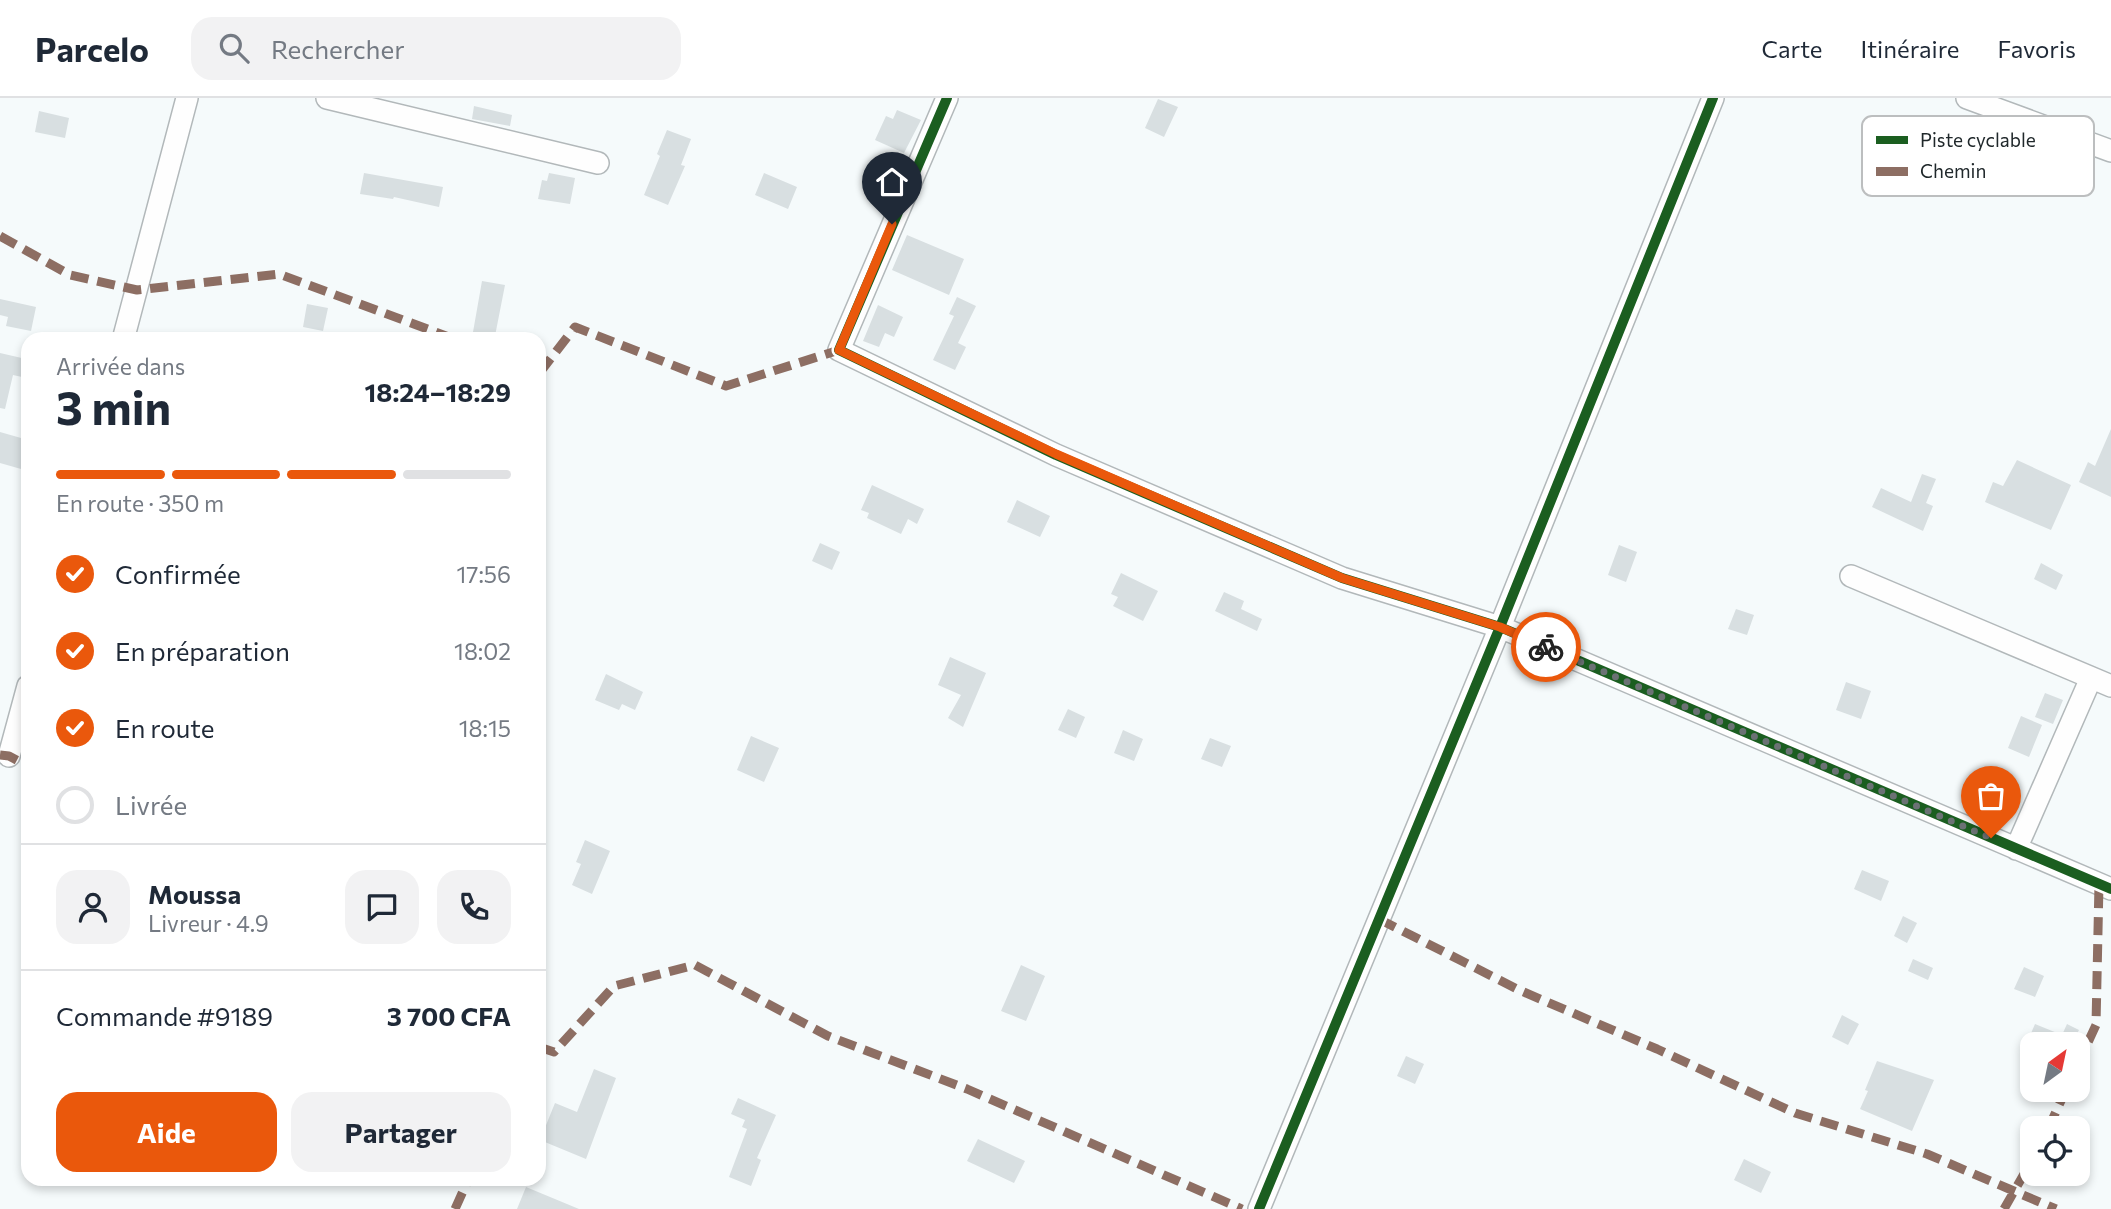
<!DOCTYPE html>
<html lang="fr">
<meta charset="utf-8">
<style>
body{margin:0;font-family:Commissioner,sans-serif;background:#f2f2f3;color:#1f2937;height:100vh;display:flex;flex-direction:column;font-size:26px;white-space:nowrap}
*{box-sizing:border-box;margin:0}
p{font-size:23px;color:#747a83}
.icon{flex:none;width:38px;height:38px;fill:none;stroke:currentColor;stroke-width:2;stroke-linecap:round;stroke-linejoin:round}
.map{position:relative;flex:1;overflow:hidden}
.sheet{position:absolute;left:21px;top:234px;width:525px;height:854px;display:flex;flex-direction:column;background:#fff;border-radius:21px;box-shadow:0 4px 10px #0003}
.sheet>*{flex:none}
.needle{width:46px;rotate:33deg}
.controls{position:absolute;left:2020px;top:934px;display:grid;gap:14px}
.controls a{display:grid;place-items:center;width:70px;height:70px;border-radius:14px;background:#fff;box-shadow:0 4px 10px #0003;font-size:35px}
.pin{position:absolute;display:grid;place-items:center;width:60px;height:60px;color:#fff;margin:-72px -30px;border-radius:50% 50% 50% 0;rotate:-45deg;box-shadow:0 0 7px #0007}
.pin .icon{rotate:45deg}
.courier{position:absolute;display:grid;place-items:center;width:70px;height:70px;margin:-35px;border:5px solid #ea580c;border-radius:50%;background:#fff;color:#222;box-shadow:0 2px 9px #0007}
.summary em{font-style:normal;font-weight:700}
.summary div{display:flex;flex-direction:column-reverse}
.summary{display:flex;align-items:center;justify-content:space-between;height:119px;padding:0 35px}
h1{font-size:46px;font-weight:700;line-height:52px}
.bar{display:grid;grid-template-columns:repeat(4,1fr);gap:10px 7px;align-content:center;height:84px;padding:0 35px}
.bar i{height:9px;border-radius:5px;background:#e0e1e3}
.bar .on{background:#ea580c}
.bar p{grid-column:span 4}
.line{display:flex;align-items:center;gap:18px;padding:0 35px;border-top:2px solid #e0e1e3}
.line div{flex:1}
.round{display:grid;place-items:center;flex:none;width:74px;height:74px;border-radius:21px;background:#f2f2f3}
ol{padding:0 35px;list-style:none}
li{display:flex;align-items:center;gap:21px;height:77px}
li p{margin-inline-start:auto}
li .icon{padding:7px;border-radius:50%;background:#ea580c;color:#fff;stroke-width:4}
li:last-child{color:#747a83}
li i{width:38px;height:38px;border:4px solid #e0e1e3;border-radius:50%}
.cta{display:flex;gap:14px;margin-top:auto;padding:14px 35px}
.cta a{flex:1;height:80px;border-radius:21px;background:#ea580c;color:#fff;font-size:28px;font-weight:700;line-height:80px;text-align:center}
.cta a+a{background:#f2f2f3;color:#1f2937}
header{display:flex;align-items:center;gap:42px;box-sizing:border-box;height:98px;padding:0 35px;background:#fff;border-bottom:2px solid #e0e1e3}
header strong{font-size:33px}
nav{display:flex;gap:38px;margin-inline-start:auto;font-size:24px}
.search{width:490px;height:63px;background:#f2f2f3;display:flex;align-items:center;gap:18px;box-sizing:border-box;padding:0 24px;border-radius:21px;color:#747a83;font-size:26px}
.map>svg:first-child{display:block}
.building{fill:#d8dfe1}
.lines{fill:none;stroke-linecap:round;stroke-linejoin:round}
.minor-casing{stroke:#b2b8ba;stroke-width:24}
.minor{stroke:#fefefe;stroke-width:21}
.quiet{stroke:#8d6e63;stroke-width:9;stroke-dasharray:18 9;stroke-linecap:butt}
.cycleway-casing{stroke:#fff;stroke-width:15}
.cycleway{stroke:#1b5e20;stroke-width:10}
.done{stroke:#6b7274;stroke-width:7;stroke-dasharray:0 12.6}
.route{stroke:#ea580c;stroke-width:9}
.key{fill:#fff;stroke:#bcbebf;stroke-width:2}
.key-label{font-size:19px;fill:#20282b}
</style>
<header>
<strong>Parcelo</strong>
<div class="search"><svg class="icon" aria-label="search" viewBox="0 0 24 24"><circle cx="10" cy="10" r="6"/><path d="M15 15l6 6"/></svg>Rechercher</div>
<nav><a>Carte</a><a>Itinéraire</a><a>Favoris</a></nav>
</header>
<div class="map">
<svg width="2111" height="1111" viewBox="0 0 2111 1111">
<rect width="100%" height="100%" fill="#f5fafb"/>
<!-- building -->
<path class="building" d="M1158,1L1178,9L1164,39L1145,30Z
M474,8L512,17L510,28L472,21Z
M897,12L921,22L904,55L875,42L886,18L893,21Z
M39,13L69,20L65,40L35,34Z
M667,32L691,41L681,67L685,68L668,107L644,97L660,58L657,56Z
M364,75L443,89L439,109L394,99L393,101L360,96Z
M549,75L575,80L570,106L538,101L542,82L547,83Z
M764,75L797,89L788,111L755,97Z
M907,137L964,161L949,197L892,172Z
M482,183L505,187L495,238L473,234Z
M957,199L976,208L958,245L966,249L955,272L933,262L954,218L949,216Z
M0,201L36,209L31,233L6,228L8,219L0,217Z
M307,206L328,210L323,233L303,229Z
M878,207L903,219L894,239L885,235L879,249L863,243Z
M0,255L26,261L22,279L13,277L5,311L0,310Z
M2111,331V399L2079,384L2088,364L2095,368Z
M0,334L28,342V373L0,365Z
M2017,362L2071,387L2051,432L1985,404L1993,384L2003,388Z
M1922,376L1936,381L1926,405L1933,408L1923,433L1872,409L1881,390L1911,404Z
M872,387L924,411L917,426L908,421L901,436L867,420L869,415L861,412Z
M1017,402L1050,418L1040,439L1007,424Z
M820,445L840,454L832,472L812,463Z
M1619,447L1637,454L1626,484L1608,477Z
M2041,465L2063,477L2056,492L2034,481Z
M1121,475L1158,493L1143,523L1113,508L1118,499L1111,496Z
M1224,494L1244,503L1241,511L1262,521L1257,533L1215,513Z
M1736,511L1754,517L1747,537L1728,531Z
M950,559L986,575L963,629L948,620L961,597L938,587Z
M606,576L643,594L635,612L622,606L619,612L595,602Z
M1846,584L1871,593L1861,621L1836,612Z
M2045,595L2063,602L2053,626L2035,619Z
M1068,611L1085,619L1076,640L1058,632Z
M2021,618L2042,627L2029,659L2008,650Z
M1123,632L1143,641L1134,663L1114,655Z
M751,638L779,650L764,684L737,672Z
M1210,640L1231,648L1222,669L1201,661Z
M585,742L610,753L592,796L572,787L581,766L576,764Z
M1862,772L1889,783L1881,803L1854,791Z
M1903,818L1917,825L1907,845L1894,838Z
M1913,861L1933,870L1928,882L1908,873Z
M1021,867L1045,878L1026,923L1001,913Z
M2024,869L2044,878L2035,899L2014,891Z
M1842,917L1859,926L1848,947L1832,939Z
M2035,926L2062,937L2067,926L2079,932L2074,942L2084,947H2026Z
M1406,958L1424,966L1415,986L1397,978Z
M1877,963L1934,982L1912,1033L1860,1011L1868,993L1865,992Z
M594,971L616,980L586,1061L540,1042L555,1005L577,1014Z
M738,1000L776,1017L757,1060L761,1062L751,1088L729,1079L747,1031L742,1029L745,1022L731,1016Z
M978,1041L1025,1063L1014,1085L967,1063Z
M1744,1061L1771,1074L1761,1095L1734,1082Z
M526,1089L579,1111H517Z"/>
<g class="lines">
<!-- minor casing -->
<g class="minor-casing">
<path id="minor" d="M327,0L598,65
M947,0L839,252L1056,357L1342,480L1500,529L2111,791
M1967,0L2111,53
M123,242L187,0
M1851,478L2111,588
M9,658L28,588
M2016,751L2091,580
M1259,1111L1500,529L1713,0"/>
</g>
<!-- minor -->
<use href="#minor" class="minor"/>
<!-- quiet -->
<path class="quiet" d="M0,138L70,177L137,192L279,176L457,242
M539,272L541,273L575,229L726,288L839,252
M0,657L9,658L28,668
M1379,821L1519,892L1657,951L1795,1015L1927,1056L2056,1111
M539,949L554,954L614,888L695,867L828,938L967,991L1242,1111
M2077,968L2096,927L2099,786
M2048,1031L2066,992
M455,1111L468,1082
M2004,1111L2032,1062"/>
<!-- cycleway casing -->
<g class="cycleway-casing">
<path id="cycleway" d="M947,0L839,252L1056,357L1342,480L1500,529L2111,791
M1259,1111L1500,529L1713,0"/>
</g>
<!-- cycleway -->
<use href="#cycleway" class="cycleway"/>
</g>
<g class="lines">
<!-- done -->
<path class="done" d="M1546,549L1991,740"/>
<!-- route -->
<path class="route" d="M892,126L839,252L1056,356L1342,480L1500,529L1546,549"/>
</g>
<!-- legend -->
<rect x="1862" y="18" width="232" height="80" rx="10" class="key"/>
<rect x="1876" y="38" width="32" height="8" fill="#1b5e20"/>
<rect x="1876" y="69" width="32" height="9" fill="#8d6e63"/>
<g class="key-label">
<text x="1920" y="49">Piste cyclable</text>
<text x="1920" y="80">Chemin</text>
</g>
</svg>
<div class="controls">
<a><svg class="needle" viewBox="-14 -14 28 28"><path d="M0-13l5 13h-10z" fill="#e53935"/><path d="M0 13l5-13h-10z" fill="#747a83"/></svg></a>
<a><svg class="icon" aria-label="locate" viewBox="0 0 24 24"><circle cx="12" cy="12" r="6"/><path d="M12 2v4M12 18v4M2 12h4M18 12h4"/></svg></a>
</div>
<div class="pin" style="left:1991px;top:740px;background:#ea580c"><svg class="icon" aria-label="bag" viewBox="0 0 24 24"><path d="M5 8h14l-1 12H6zM9 8a3 3 0 0 1 6 0"/></svg></div>
<div class="pin" style="left:892px;top:126px;background:#1f2937"><svg class="icon" aria-label="home" viewBox="0 0 24 24"><path d="M3 11l9-7 9 7M6 9v11h12V9"/></svg></div>
<div class="courier" style="left:1546px;top:549px"><svg class="icon" aria-label="bike" viewBox="0 0 24 24"><circle cx="6" cy="16" r="4"/><circle cx="18" cy="16" r="4"/><path d="M6 16l4-8h5l3 8M10 8l3 8H6M13 5h3"/></svg></div>
<section class="sheet">
<div class="summary"><div><h1>3 min</h1><p>Arrivée dans</p></div><em>18:24–18:29</em></div>
<div class="bar"><i class="on"></i><i class="on"></i><i class="on"></i><i></i><p>En route · 350 m</p></div>
<ol>
<li><svg class="icon" aria-label="check" viewBox="0 0 24 24"><path d="M5 12l5 5 9-10"/></svg>Confirmée<p>17:56</p></li>
<li><svg class="icon" aria-label="check" viewBox="0 0 24 24"><path d="M5 12l5 5 9-10"/></svg>En préparation<p>18:02</p></li>
<li><svg class="icon" aria-label="check" viewBox="0 0 24 24"><path d="M5 12l5 5 9-10"/></svg>En route<p>18:15</p></li>
<li><i></i>Livrée</li>
</ol>
<div class="line" style="height:126px"><a class="round"><svg class="icon" aria-label="person" viewBox="0 0 24 24"><circle cx="12" cy="8" r="4"/><path d="M4 21q1-7 8-7t8 7"/></svg></a><div><b>Moussa</b><p>Livreur · 4.9</p></div><a class="round"><svg class="icon" aria-label="chat" viewBox="0 0 24 24"><path d="M4 5h16v11H9l-5 4z"/></svg></a><a class="round"><svg class="icon" aria-label="phone" viewBox="0 0 24 24"><path d="M5 4h4l2 5-3 2q2 4 5 5l2-3 5 2v4C11 20 4 13 5 4z"/></svg></a></div>
<div class="line" style="height:91px"><div>Commande #9189</div><b>3 700 CFA</b></div>
<div class="cta"><a>Aide</a><a>Partager</a></div>
</section>
</div>
